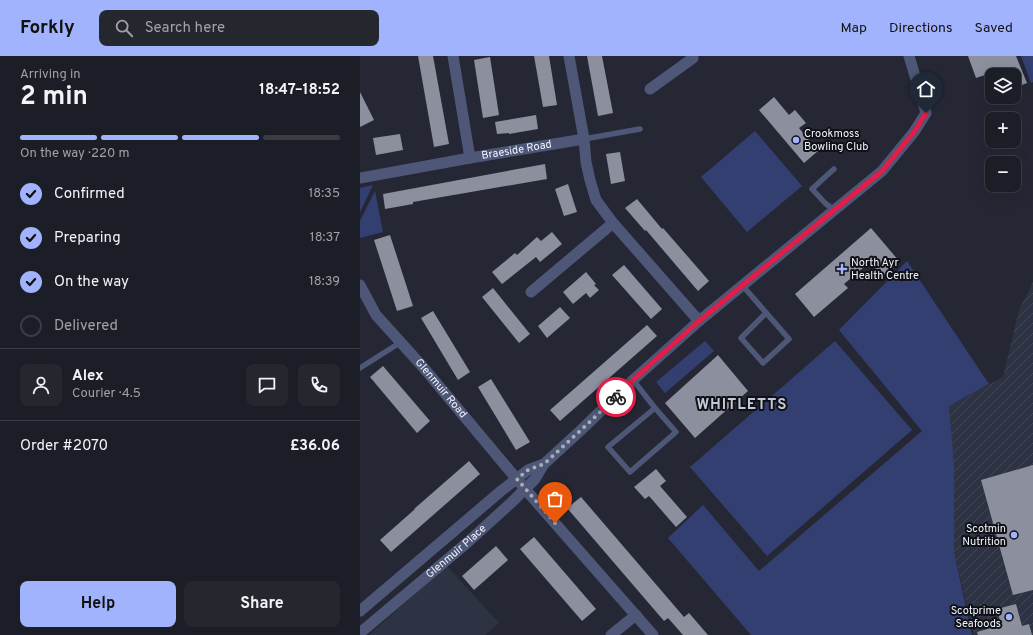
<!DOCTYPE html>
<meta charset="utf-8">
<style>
body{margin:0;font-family:Overpass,sans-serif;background:#25272f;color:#f1f3f6;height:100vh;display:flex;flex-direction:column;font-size:15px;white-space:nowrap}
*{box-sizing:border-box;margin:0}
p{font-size:13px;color:#a0a2a7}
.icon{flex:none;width:22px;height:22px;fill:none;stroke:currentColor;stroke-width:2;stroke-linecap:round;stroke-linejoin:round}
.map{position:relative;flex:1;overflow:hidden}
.drawer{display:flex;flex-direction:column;background:#1c1e27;width:360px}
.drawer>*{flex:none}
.fabs{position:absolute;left:625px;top:12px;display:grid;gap:8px}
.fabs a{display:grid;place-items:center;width:36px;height:36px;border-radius:8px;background:#1c1e27;box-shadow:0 4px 16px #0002,0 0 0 1px #3a3c44;font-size:20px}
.pin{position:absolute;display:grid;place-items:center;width:34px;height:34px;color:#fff;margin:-41px -17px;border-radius:50% 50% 50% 0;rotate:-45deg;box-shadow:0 0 4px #0007}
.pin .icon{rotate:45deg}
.courier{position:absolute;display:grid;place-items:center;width:40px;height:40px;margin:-20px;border:3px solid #e11d48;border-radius:50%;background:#fff;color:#222;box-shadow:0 1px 5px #0007}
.summary em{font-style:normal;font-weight:700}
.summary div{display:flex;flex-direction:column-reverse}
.summary{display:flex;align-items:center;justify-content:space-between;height:68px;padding:0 20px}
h1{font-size:26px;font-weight:700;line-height:30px}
.bar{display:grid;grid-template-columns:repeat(4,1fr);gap:6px 4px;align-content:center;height:48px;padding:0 20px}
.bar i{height:5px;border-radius:3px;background:#3a3c44}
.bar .current{background:#a1b3fd}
.bar p{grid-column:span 4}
.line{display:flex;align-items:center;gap:10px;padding:0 20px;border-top:1px solid #3a3c44}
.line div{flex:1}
.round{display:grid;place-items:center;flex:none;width:42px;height:42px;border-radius:8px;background:#25272f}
ol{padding:0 20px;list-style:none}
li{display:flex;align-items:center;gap:12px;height:44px}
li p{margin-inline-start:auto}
li .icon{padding:4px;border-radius:50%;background:#a1b3fd;color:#111;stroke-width:4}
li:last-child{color:#a0a2a7}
li i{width:22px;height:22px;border:2px solid #3a3c44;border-radius:50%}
.primary-button{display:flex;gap:8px;margin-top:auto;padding:8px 20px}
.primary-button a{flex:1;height:46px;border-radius:8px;background:#a1b3fd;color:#111;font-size:16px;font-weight:700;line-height:46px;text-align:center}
.primary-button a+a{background:#25272f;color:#f1f3f6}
header{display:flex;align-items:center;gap:24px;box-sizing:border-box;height:56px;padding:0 20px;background:#a1b3fd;color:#111}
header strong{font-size:19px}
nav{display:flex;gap:22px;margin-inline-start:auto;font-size:14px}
.search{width:280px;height:36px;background:#25272f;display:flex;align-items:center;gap:10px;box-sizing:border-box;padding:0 14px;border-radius:8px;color:#a0a2a7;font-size:15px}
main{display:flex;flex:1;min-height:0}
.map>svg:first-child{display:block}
.built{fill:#2e3344}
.industrial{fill:url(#industrial-furrows)}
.grass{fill:#343f71}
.building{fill:#8b8f9e}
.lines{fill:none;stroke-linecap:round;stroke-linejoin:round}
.lane{stroke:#4e5777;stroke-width:5.5}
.street{stroke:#4e5777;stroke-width:11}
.done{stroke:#a9acb5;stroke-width:4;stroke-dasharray:0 7.2}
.route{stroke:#e11d48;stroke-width:5}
.poi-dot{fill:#a1b3fd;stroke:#101116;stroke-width:1.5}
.labels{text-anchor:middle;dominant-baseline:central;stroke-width:4;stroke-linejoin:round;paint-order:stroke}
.poi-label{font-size:11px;fill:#f0f3fb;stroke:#101116;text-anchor:start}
.street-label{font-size:11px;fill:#f0f3fb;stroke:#101116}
.district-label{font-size:15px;font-weight:bold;letter-spacing:1px;fill:#c4c9d8;stroke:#101116}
</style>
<header>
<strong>Forkly</strong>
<div class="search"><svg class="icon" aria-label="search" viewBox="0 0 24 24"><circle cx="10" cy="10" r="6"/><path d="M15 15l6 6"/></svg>Search here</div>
<nav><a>Map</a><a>Directions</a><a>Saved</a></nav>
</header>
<main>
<section class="drawer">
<div class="summary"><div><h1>2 min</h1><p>Arriving in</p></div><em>18:47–18:52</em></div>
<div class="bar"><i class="current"></i><i class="current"></i><i class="current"></i><i></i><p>On the way · 220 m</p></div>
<ol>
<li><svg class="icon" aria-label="check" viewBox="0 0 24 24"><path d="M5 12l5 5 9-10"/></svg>Confirmed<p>18:35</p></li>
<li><svg class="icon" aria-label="check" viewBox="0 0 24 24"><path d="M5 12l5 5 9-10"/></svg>Preparing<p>18:37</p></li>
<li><svg class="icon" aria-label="check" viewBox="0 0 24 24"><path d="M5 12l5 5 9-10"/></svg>On the way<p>18:39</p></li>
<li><i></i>Delivered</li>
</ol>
<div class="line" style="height:72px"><a class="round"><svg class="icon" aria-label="person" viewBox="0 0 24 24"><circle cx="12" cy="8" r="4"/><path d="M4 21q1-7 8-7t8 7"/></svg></a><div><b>Alex</b><p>Courier · 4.5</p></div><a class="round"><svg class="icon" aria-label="chat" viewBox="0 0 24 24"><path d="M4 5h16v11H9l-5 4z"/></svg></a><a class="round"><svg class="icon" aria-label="phone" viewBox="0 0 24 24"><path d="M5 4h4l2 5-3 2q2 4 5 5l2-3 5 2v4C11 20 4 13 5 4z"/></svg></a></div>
<div class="line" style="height:52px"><div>Order #2070</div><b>£36.06</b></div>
<div class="primary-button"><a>Help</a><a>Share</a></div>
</section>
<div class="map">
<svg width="673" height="579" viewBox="0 0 673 579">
<defs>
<pattern id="industrial-furrows" width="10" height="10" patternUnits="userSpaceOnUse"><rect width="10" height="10" fill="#2e3344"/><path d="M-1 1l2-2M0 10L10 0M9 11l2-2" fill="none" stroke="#424757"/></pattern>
</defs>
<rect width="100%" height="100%" fill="#252834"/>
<!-- built -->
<path class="built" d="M87,510L139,567L125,579H9Z"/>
<!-- industrial -->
<path class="industrial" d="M673,226V579H614L594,496V407L589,350L643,321L659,254Z"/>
<!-- grass -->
<path class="grass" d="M661,0H673V26L671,27Z
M395,75L442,130L387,176L341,121Z
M13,129L0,156V132Z
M15,135L23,176L0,182V165Z
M547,205L629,328L589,350L594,407V496L612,579H391L308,482L343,449L399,515L562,375L479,274Z
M345,285L354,295L305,337L296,326Z
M475,285L552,374L407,500L330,411Z"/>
<!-- building -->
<path class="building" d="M58,0H73L89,88L74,91Z
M174,0H189L197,49L183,51Z
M227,0H242L253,57L238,60Z
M608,0H656L667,27L654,32V19H629L628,18L616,22Z
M130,1L139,59L123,62L114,4Z
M0,36L14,64L0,71Z
M414,41L429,59L435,54L446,67L439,72L458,95L444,107L399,54Z
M176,59L178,73L149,78V77L137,78L135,66Z
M40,78L43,94L16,99L13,82Z
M260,96L265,125L251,128L246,98Z
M185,108L187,123L53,146V148L25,153L23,138Z
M208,128L217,156L204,160L195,133Z
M277,143L302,173L303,172L349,225L338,235L286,174L285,175L265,152Z
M511,172L539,205L522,221L510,206L484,228L488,232L454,261L435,238Z
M192,176L202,188L180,206L176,201L142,228L132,216L155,197L157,199L177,181L181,185Z
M30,179L53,250L37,255L14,184Z
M264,209L302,253L291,263L252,219Z
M226,216L236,228L234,229L239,234L230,242L226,237L213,248L203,236Z
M133,232L170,278L159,287L122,241Z
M200,251L210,262L187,282L178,270Z
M73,255L110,316L98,324L61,262Z
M287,269L297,280L200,365L190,354Z
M358,299L388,335L335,382L305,347Z
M23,310L70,365L57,377L10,321Z
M131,323L170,386L156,394L118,331Z
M109,405L120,418L31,496L20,484L55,453H54Z
M673,409V534L653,539L621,424Z
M296,413L306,425L300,430L327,461L316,471L289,440L285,443L274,431Z
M221,441L324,561L329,557L348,579H323L308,562L304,565L207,452Z
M174,481L236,553L222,565L160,493Z
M136,490L148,504L114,534L102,520Z
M656,548L662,570L669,568L672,579H618L617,576L641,569L637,553Z"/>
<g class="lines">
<!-- lane -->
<path class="lane" d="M224,83L280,73
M474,154L465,147L452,133L474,113
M382,229L429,283L403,307L381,282L406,257
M0,312L41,286
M273,324L295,352L316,376L270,416L248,391L295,352"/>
<!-- street -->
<g class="street">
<path d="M93,0L110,102"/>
<path d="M209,0L224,83L226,106L230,124L236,144L253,167L339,265"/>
<path d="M290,33L333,2V0"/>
<path id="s1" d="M0,122L110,102L224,83"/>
<path id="s2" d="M0,229L16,259L63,311L165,433L293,579"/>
<path d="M171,236L253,167"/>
<path d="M0,555L141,435L168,414L184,408"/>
<path id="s3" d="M0,577L108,486L152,446L175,423L184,408L220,375L273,324L339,265L522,115L554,76L566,57L549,0"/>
<path d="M251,579L276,559"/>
</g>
</g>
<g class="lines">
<!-- done -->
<path class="done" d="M195,467L157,423L168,414L184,408L220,375L256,341"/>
<!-- route -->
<path class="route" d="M256,341L273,324L339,265L522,115L554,76L566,57"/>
</g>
<!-- markers -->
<g class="poi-dot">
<circle cx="436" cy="84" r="4"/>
<path d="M480 207h4v4h4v4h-4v4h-4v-4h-4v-4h4z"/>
<circle cx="654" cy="479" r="4"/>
<circle cx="649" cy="561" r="4"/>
</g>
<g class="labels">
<!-- poi labels -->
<g class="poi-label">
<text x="444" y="78">Crookmoss<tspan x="444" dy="13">Bowling Club</tspan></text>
<text x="491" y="207">North Ayr<tspan x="491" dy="13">Health Centre</tspan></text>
<text x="646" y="473" text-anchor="end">Scotmin<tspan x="646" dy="13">Nutrition</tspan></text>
<text x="641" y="555" text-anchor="end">Scotprime<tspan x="641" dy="13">Seafoods</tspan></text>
</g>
<!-- street labels -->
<g class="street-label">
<text stroke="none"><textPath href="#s1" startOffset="159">Braeside Road</textPath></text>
<text stroke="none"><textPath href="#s2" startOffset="132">Glenmuir Road</textPath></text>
<text stroke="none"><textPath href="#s3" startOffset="126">Glenmuir Place</textPath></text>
</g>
<!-- district labels -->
<g class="district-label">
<text x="382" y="349">WHITLETTS</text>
</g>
</g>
</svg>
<div class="fabs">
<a><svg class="icon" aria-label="layers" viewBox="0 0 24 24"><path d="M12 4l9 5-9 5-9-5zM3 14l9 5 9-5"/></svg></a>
<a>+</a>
<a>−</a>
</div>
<div class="pin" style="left:195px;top:467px;background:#ea580c"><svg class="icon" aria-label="bag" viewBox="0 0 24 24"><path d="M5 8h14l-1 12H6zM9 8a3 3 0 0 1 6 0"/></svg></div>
<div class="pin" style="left:566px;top:57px;background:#1f2937"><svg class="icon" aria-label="home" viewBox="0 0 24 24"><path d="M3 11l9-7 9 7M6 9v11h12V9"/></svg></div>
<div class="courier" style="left:256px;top:341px"><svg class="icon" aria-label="bike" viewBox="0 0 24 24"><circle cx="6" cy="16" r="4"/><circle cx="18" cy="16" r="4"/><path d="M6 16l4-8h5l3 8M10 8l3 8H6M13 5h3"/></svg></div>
</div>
</main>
